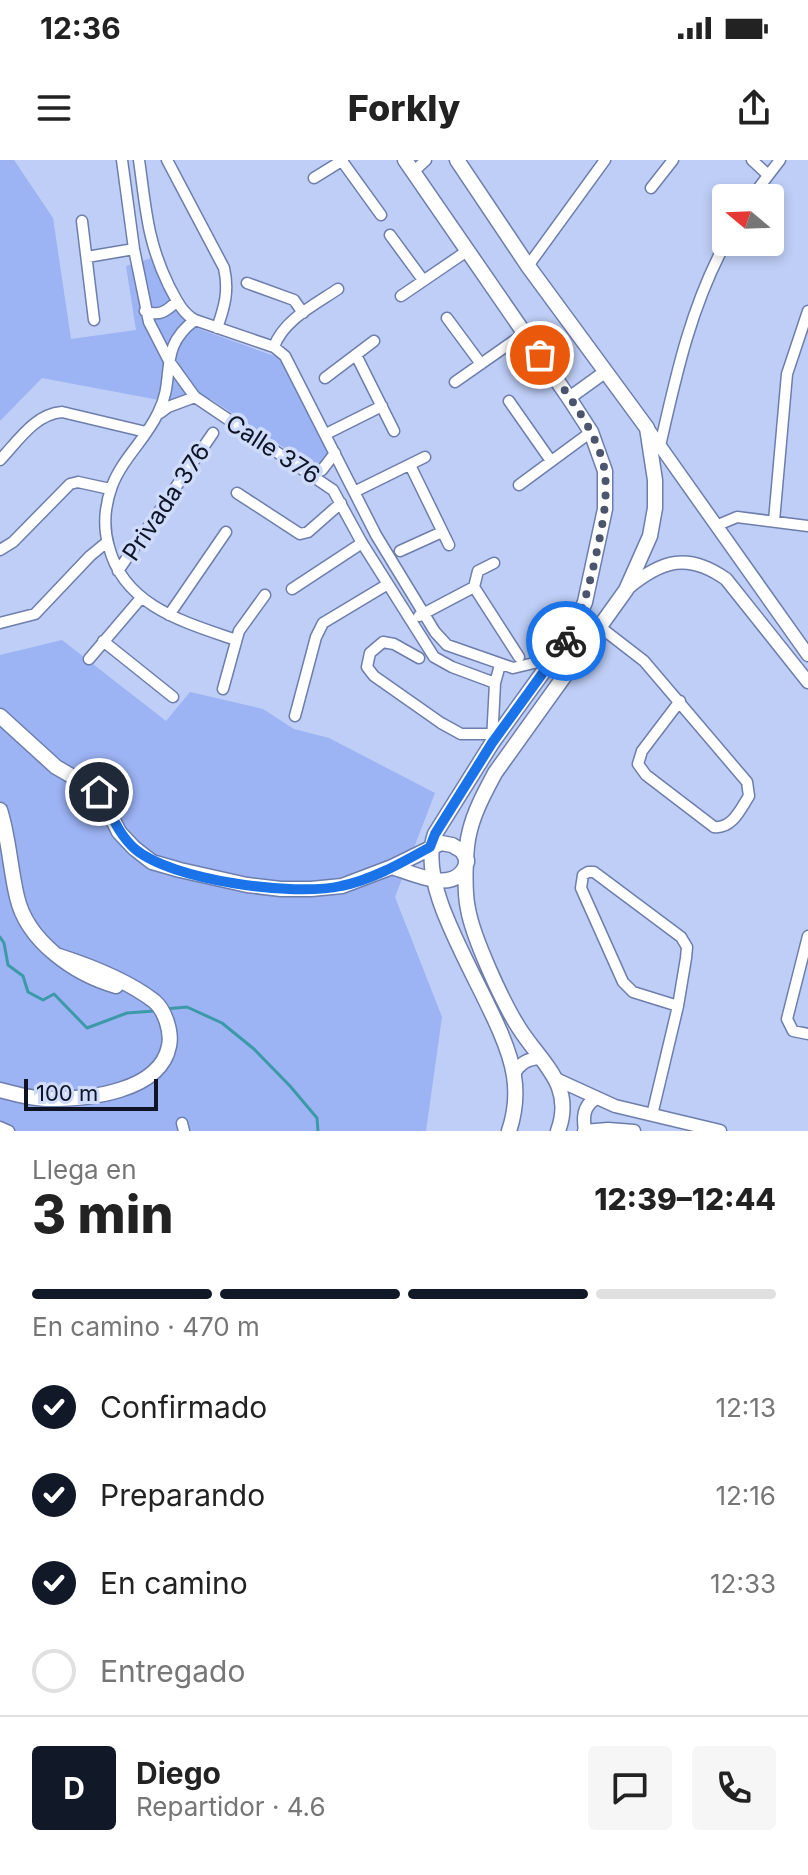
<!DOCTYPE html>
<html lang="es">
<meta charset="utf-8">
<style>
body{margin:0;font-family:Inter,sans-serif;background:#f6f6f6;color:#222;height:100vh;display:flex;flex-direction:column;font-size:30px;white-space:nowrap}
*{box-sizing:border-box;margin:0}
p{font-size:26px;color:#767676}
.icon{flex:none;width:44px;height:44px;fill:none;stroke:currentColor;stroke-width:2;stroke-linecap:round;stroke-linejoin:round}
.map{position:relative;height:971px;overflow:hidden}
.drawer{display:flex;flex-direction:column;background:#fff;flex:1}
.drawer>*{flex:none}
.needle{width:52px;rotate:289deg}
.fabs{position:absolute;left:712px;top:24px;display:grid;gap:16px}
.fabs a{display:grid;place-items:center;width:72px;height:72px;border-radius:8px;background:#fff;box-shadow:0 4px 12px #0003;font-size:40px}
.scale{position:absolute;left:24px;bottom:20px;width:134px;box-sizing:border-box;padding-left:8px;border:4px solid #0e1425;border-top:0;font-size:22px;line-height:28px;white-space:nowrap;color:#0e1425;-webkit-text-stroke:6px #cfdbfa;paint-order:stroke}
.pin{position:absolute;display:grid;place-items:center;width:68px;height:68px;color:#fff;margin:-34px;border:4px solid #fff;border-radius:50%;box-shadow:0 2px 8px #0007}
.courier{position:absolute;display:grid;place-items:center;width:80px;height:80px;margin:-40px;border:6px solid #1a73e8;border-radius:50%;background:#fff;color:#222;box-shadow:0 2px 10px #0007}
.overview em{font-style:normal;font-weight:800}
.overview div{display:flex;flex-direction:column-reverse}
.overview{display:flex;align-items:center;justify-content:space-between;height:136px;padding:0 32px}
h1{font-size:52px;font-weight:800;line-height:60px}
.bar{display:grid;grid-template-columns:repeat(4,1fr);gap:12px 8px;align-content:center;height:96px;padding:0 32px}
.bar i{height:10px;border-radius:6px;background:#e0e0e0}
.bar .current{background:#111827}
.bar p{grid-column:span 4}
.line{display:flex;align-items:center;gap:20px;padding:0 32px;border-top:2px solid #e0e0e0}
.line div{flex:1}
.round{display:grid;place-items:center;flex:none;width:84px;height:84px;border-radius:8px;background:#f6f6f6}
ol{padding:0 32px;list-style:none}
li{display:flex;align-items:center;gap:24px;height:88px}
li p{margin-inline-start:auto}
li .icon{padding:8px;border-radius:50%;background:#111827;color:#fff;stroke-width:4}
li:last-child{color:#767676}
li i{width:44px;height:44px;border:4px solid #e0e0e0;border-radius:50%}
.status{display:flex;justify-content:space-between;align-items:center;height:56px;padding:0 40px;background:#fff;direction:ltr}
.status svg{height:22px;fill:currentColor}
header{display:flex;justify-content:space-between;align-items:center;height:104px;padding:0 32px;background:#fff;font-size:36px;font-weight:800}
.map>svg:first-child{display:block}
.green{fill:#9cb3f4}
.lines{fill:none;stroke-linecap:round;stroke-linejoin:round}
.stream{stroke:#3c9aa8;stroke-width:3}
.minor-casing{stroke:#6d7eac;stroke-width:13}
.tertiary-casing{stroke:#6d7eac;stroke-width:15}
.secondary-casing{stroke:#6d7eac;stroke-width:17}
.minor{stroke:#fff;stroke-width:10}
.tertiary{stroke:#fff;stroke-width:12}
.secondary{stroke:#fff;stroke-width:14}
.done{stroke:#4c556e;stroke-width:8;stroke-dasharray:0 14.4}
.route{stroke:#1a73e8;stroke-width:10}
.labels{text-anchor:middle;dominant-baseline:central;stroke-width:7;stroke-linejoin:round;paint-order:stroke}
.street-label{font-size:24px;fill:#0e1425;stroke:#cfdbfa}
</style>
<div class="status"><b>12:36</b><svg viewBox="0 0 49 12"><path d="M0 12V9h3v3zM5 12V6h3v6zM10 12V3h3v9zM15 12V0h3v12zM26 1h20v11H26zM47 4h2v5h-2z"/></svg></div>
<header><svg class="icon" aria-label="menu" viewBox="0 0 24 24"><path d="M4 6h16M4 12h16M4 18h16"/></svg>Forkly<svg class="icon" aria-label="share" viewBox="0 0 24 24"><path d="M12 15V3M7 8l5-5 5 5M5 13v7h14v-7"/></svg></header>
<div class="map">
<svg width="808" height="971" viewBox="0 0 808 971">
<rect width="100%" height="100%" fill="#becef6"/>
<!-- green -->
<path class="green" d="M0,0H14L53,58L71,179L136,170L126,106L155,97L181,154L199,169L283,199L331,299L316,309L211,239L159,240L42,218L0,261Z
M62,480L166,561L190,532L263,549L294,569L329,578L435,633L395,737L442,857L426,971H0V495Z"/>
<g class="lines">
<!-- stream -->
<path class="stream" d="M0,777L4,783L8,805L23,816L28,832L43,840L54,834L87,868L127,853L154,851
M165,849L187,847L222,863L254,889L290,926L317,958L318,971"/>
<!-- minor casing -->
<g class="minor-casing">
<path id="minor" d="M122,0L134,89L149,162L169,201L195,237L333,330L362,383L434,497L452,507L495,523
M139,0C146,49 147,81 169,126C176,139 182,153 195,160L274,187L285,196L376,375L435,472L447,485L513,508L555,498
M167,0L224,108C229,130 225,146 217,168
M752,0L767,14
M342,1L381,55
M413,12L426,0
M314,18L343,0
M651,28L673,0
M751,38L780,0
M82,61L94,160
M390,75L423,120
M87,97L134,89
M528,106L605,0
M247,123L294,140L303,153
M401,136L467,91
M145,151C159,157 167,151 177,141
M447,158L481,204
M195,160C156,189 177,217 158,253C146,279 122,299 112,326C105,345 103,367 109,387C124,446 184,462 236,480
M274,187C283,160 316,144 338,129
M356,195L394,271
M325,218L374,181
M455,222L525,173
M509,241L551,301
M160,253L168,247L195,237
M326,274L382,246
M660,286C676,215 691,146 726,82
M0,300C18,281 35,254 62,252L146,272
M410,305L449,385
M312,314L322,310L335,293
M519,325L591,272
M354,332L425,297
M237,333L300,374L308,372L341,343
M774,361L787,214L808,151
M718,365L737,357L808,366
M0,390L13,382L70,324L78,322L110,329
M400,391L442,372
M494,403L478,411L474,427L519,497
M118,411L213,273
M292,429L362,383
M169,455L226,372
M419,456L474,427
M0,463L35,454L90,396L107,382
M600,467L644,501L747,622L749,636C740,650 732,669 714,667L646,615L638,604L642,591L680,541
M103,481L173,537
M419,498L394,484L383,482L370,493L367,507L374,516L441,563L461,574H493
M89,499L141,438
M223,529L239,471L265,435
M295,556L316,477L323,463L388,424
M492,581L495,523L500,505
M808,776L787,859L793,871L808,874
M652,955L678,846L686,798L687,787L681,777L594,712H588L583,715L581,728L623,822L633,832L678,846
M182,963L184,971
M0,967L9,971"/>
</g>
<!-- tertiary casing -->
<g class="tertiary-casing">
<path id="tertiary" d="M569,238L605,212
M648,269L808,495
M628,428C662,400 688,392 726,419L808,522
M514,913C521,903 527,899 539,898
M558,920L615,946L720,971
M584,971L608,969L634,971
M585,971C583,958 583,946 595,939"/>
</g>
<!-- secondary casing -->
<g class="secondary-casing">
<path id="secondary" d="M405,0L569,238L591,272L605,311V349L585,442L572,472L492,583L435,674C412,737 504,848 514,916C517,935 515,953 509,971
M457,0L528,106L647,268L655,320V348L650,376L626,430L495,613C485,632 475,650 470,670C465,687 464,731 468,749C473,778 503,843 519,868C541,903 575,925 558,971
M0,556L56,607L99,632L119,672L134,688L152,702L180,710L247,725L281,729H311L342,726L392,707L441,683L452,685L462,691L467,700
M0,650C9,678 10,708 17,737C27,781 74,814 116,826
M392,707C416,714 457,736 467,702
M0,930C16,934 32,939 49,939C88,939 160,932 169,886C172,872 165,850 154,841C128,821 90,806 59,796"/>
</g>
<!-- minor -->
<use href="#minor" class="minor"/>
<!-- tertiary -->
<use href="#tertiary" class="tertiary"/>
<!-- secondary -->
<use href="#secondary" class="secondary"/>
</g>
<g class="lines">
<!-- done -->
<path class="done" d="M540,195C562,228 601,274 605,314C608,343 601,372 595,400C588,429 582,457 566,481"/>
<!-- route -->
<path class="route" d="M99,632C111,652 117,673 135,689C171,720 294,737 341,726C372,720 403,702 430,687L435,674L492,583L566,481"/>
</g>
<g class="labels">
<!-- street labels -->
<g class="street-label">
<text transform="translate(273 289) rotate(33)">Calle 376</text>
<text transform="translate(166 342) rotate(-56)">Privada 376</text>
</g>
</g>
</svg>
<div class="fabs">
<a><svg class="needle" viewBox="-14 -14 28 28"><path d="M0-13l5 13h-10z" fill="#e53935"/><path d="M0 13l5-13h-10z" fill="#767676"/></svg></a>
</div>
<div class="scale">100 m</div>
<div class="pin" style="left:540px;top:195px;background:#ea580c"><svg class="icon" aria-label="bag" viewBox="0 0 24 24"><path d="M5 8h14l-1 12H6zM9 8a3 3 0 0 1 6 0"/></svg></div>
<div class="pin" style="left:99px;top:632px;background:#1f2937"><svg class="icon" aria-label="home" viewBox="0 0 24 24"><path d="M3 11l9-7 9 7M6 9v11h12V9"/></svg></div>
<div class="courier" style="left:566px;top:481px"><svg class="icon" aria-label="bike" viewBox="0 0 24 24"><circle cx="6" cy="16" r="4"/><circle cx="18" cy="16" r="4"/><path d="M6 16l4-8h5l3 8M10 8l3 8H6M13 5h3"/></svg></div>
</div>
<section class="drawer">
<div class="overview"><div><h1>3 min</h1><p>Llega en</p></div><em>12:39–12:44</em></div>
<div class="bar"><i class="current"></i><i class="current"></i><i class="current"></i><i></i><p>En camino · 470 m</p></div>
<ol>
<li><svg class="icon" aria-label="check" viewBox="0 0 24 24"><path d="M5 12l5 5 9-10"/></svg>Confirmado<p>12:13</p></li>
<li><svg class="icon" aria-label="check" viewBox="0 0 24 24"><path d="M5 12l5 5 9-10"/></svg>Preparando<p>12:16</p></li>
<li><svg class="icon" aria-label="check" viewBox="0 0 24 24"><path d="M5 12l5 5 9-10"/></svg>En camino<p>12:33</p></li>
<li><i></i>Entregado</li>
</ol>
<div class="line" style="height:144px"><b class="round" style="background:#111827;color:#fff">D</b><div><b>Diego</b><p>Repartidor · 4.6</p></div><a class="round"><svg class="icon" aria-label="chat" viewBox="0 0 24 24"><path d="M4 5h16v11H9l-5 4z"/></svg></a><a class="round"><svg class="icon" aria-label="phone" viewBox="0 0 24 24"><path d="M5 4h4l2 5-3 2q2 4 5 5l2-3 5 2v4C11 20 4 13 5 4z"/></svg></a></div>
</section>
